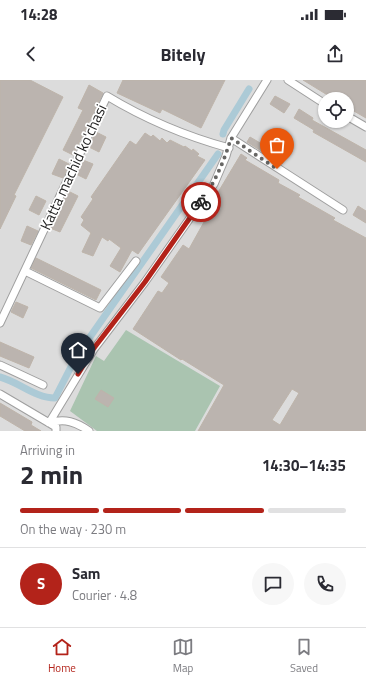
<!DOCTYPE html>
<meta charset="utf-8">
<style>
body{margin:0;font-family:"Titillium Web",sans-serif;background:#f7f7f7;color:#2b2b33;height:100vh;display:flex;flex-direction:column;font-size:15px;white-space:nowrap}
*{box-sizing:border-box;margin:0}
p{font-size:13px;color:#7c7c81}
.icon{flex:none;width:22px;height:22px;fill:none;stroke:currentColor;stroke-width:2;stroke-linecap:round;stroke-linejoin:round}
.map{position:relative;height:351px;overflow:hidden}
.sheet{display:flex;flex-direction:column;background:#fff;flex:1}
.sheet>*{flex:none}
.controls{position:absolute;left:318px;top:12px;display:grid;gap:8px}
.controls a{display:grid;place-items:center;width:36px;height:36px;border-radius:50%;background:#fff;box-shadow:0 1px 3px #0004;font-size:20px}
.pin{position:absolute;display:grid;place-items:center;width:34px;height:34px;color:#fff;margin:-41px -17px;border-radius:50% 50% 50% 0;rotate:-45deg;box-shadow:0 0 4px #0007}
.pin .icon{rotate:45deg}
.courier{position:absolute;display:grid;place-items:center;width:40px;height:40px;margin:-20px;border:3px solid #b3231a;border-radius:50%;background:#fff;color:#222;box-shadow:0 1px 5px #0007}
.overview em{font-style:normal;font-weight:700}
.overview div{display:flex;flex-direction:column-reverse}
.overview{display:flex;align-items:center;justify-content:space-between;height:68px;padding:0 20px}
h1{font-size:26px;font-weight:700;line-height:30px}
.bar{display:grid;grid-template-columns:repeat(4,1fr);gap:6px 4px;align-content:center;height:48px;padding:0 20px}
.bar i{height:5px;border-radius:3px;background:#e1e1e2}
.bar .active{background:#b3231a}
.bar p{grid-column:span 4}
.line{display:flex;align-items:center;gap:10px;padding:0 20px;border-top:1px solid #e1e1e2}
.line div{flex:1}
.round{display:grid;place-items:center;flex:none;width:42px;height:42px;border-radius:21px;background:#f7f7f7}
.status{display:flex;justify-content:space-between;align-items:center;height:28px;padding:0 20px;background:#fff;direction:ltr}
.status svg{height:11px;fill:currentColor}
header{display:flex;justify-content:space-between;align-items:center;height:52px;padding:0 20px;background:#fff;font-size:18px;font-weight:700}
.menu{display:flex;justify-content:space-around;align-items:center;height:56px;border-top:1px solid #e1e1e2;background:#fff;font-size:11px;color:#7c7c81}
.menu a{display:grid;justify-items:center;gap:2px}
.menu .active{color:#b3231a}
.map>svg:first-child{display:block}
.residential{fill:#dcdcdc;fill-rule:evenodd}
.cemetery{fill:#aac4b0}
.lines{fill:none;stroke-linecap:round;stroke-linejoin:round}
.canal{stroke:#accad6;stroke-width:7}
.building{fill:#bbb4af;stroke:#beb4aa;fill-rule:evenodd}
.minor-casing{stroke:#9f9f9f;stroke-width:9}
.minor{stroke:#fff;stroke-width:7}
.done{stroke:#676664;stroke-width:4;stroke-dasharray:0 7.2}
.route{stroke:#b3231a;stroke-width:5}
.labels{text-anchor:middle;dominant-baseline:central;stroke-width:3.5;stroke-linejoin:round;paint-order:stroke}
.street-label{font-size:15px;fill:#1e1e1e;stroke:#fff}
</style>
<div class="status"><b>14:28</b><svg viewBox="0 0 49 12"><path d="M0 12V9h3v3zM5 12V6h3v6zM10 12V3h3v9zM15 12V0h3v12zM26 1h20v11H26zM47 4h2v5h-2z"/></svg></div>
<header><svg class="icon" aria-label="back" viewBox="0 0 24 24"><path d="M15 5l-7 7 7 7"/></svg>Bitely<svg class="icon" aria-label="share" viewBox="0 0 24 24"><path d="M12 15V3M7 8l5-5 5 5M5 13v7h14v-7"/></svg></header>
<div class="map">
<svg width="366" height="351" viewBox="0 0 366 351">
<rect width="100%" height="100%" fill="#eeece6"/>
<!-- residential -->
<path class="residential" d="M0,0H322L366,28V351H0ZM325,19H347V41H325Z"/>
<!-- cemetery -->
<path class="cemetery" d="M126,250L220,306L195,351H97L70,331L96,276L104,281Z"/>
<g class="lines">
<!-- canal -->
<path class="canal" d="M223,54L224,50L249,9
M0,297C19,302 35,318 55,318L76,277L218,74"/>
</g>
<!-- building -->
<path class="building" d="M0,0H30L63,17L14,115L16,116L0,149Z
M123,0H225L201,48L162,29L160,33L117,13Z
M303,0H366V38L347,27V19H334Z
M89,5L103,13L73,75L63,70L83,30L78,28Z
M275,16L290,24L284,33L270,24Z
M299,29L313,38L312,40L366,70V82L313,52L314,50L294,38Z
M96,52L106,57L99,72L89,67Z
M145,53L151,57L153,55L160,61L162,58L167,63L170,60L184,67L185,66L192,71L193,69L199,74L197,76L205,80L138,174L132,170L120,192L110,186L121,168L109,159L108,161L102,157L93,176L82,172L91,153L81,145L84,140L81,137L93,119L91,117L130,61L136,65Z
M250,57L272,70L273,67L287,76L282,84L247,62Z
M241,74L247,78L245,80L279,100L278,103L300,115L298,117L335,138L333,140L366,158V351H198L224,305L182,279L181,280L133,249L158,211L162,213L169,203L161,197L183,165L189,169L219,115L217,114ZM292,309L299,313L280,345L272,340Z
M59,79L69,84L63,98L52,94Z
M83,80L93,84L86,99L76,94Z
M68,111L78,116L60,152L50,148Z
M36,116L46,121L39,135L29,130Z
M358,126L366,131V143L353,135Z
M27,146L38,151L31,165L21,161Z
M36,178L101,210L96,220L31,188Z
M16,222L28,227L23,238L11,232Z
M0,262L34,277L29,288L0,276Z
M101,310L114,318L108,327L95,319Z
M0,323L32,342L31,345L41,351H25L0,336Z"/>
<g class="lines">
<!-- minor casing -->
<g class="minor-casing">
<path id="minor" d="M288,0L325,24
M347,36L366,47
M231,58L343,130
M25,191L100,228L136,181
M0,243L107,16C145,39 185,56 229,68
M0,285L43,305
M0,314L56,347V351
M49,343L94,269L145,202L214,104L226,76L231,58L267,0
M49,343C65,338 76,342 89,351"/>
</g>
<!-- minor -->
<use href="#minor" class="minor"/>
</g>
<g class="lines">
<!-- done -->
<path class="done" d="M201,122C215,102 224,82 231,58L277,89"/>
<!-- route -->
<path class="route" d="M78,294L94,268L145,202L201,122"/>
</g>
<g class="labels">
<!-- street labels -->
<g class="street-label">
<text transform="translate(73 87) rotate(-65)">Katta machid ko'chasi</text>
</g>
</g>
</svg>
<div class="controls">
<a><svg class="icon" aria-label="locate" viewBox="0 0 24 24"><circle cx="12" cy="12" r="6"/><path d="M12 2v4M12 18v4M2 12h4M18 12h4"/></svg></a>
</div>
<div class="pin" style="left:277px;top:89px;background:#ea580c"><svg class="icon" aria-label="bag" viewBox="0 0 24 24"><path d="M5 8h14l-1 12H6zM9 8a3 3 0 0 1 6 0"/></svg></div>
<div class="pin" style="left:78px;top:294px;background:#1f2937"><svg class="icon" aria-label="home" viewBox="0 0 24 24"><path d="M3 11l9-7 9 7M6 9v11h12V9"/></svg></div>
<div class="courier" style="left:201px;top:122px"><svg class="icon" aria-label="bike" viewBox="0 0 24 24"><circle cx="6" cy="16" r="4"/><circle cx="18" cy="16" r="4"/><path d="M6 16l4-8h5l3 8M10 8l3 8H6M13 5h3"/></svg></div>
</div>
<section class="sheet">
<div class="overview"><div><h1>2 min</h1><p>Arriving in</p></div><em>14:30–14:35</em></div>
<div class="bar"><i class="active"></i><i class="active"></i><i class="active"></i><i></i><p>On the way · 230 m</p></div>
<div class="line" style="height:72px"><b class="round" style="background:#b3231a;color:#fff">S</b><div><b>Sam</b><p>Courier · 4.8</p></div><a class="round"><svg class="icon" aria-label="chat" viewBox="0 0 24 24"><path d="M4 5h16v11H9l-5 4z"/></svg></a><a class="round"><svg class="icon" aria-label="phone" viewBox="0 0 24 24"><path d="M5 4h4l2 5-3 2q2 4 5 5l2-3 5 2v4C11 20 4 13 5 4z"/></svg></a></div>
</section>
<nav class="menu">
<a class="active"><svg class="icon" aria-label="home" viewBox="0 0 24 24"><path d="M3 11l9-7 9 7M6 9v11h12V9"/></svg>Home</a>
<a><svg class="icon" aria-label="map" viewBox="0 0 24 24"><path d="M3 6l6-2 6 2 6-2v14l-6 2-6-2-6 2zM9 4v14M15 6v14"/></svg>Map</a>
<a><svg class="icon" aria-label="saved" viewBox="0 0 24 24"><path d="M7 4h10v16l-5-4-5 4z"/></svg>Saved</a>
</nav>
